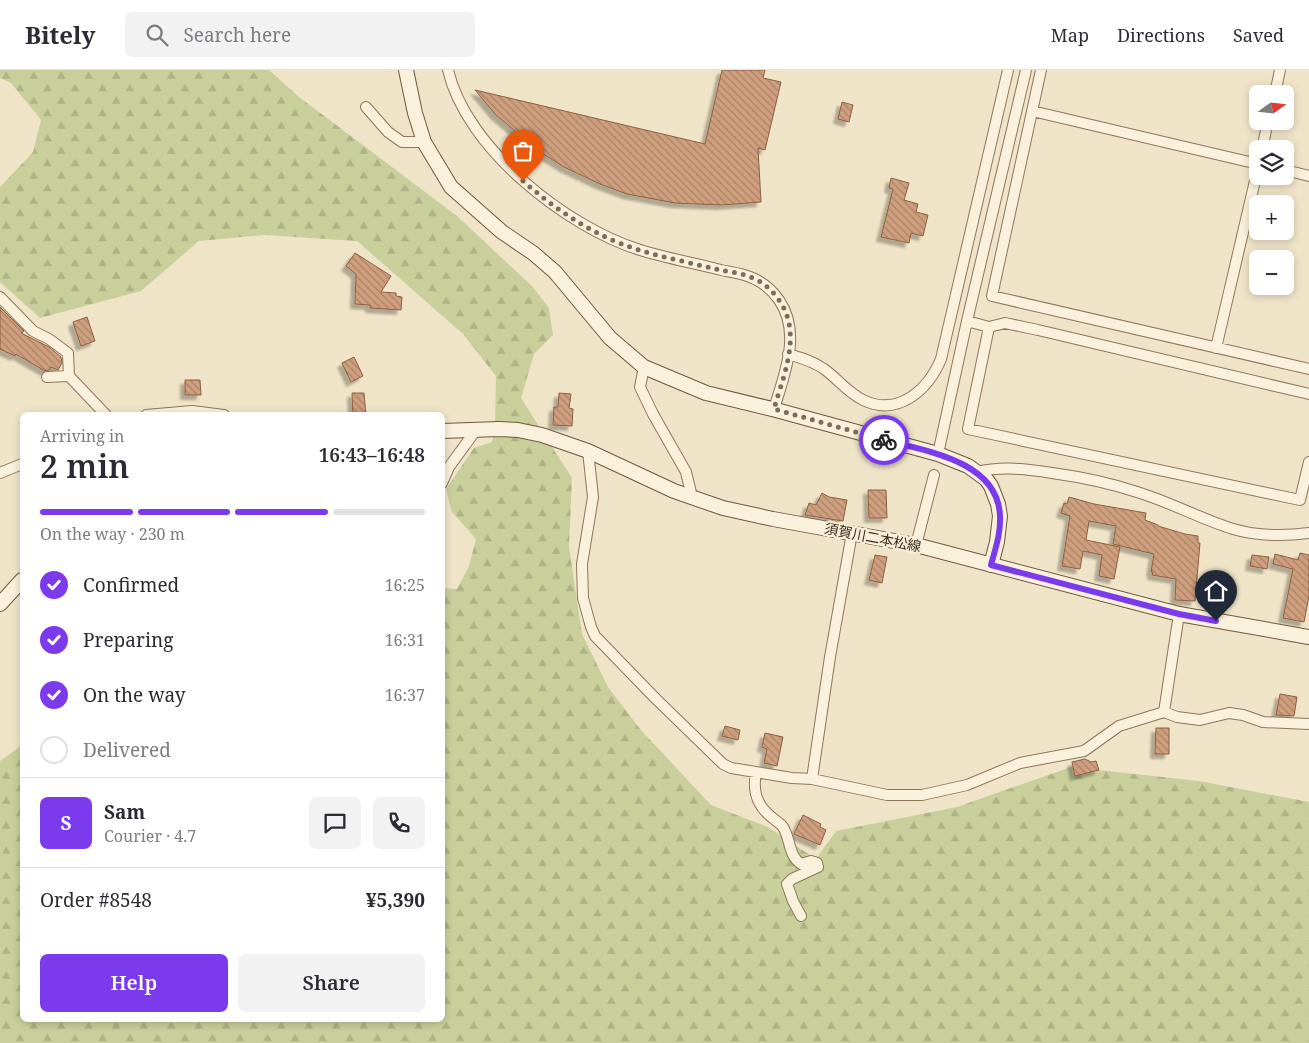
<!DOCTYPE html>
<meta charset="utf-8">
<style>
body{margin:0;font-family:"Noto Serif","Noto Sans JP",serif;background:#f2f2f3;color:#2b2b33;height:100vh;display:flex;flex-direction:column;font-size:19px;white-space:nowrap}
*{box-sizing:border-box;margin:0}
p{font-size:16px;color:#7c7c81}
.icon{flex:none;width:28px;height:28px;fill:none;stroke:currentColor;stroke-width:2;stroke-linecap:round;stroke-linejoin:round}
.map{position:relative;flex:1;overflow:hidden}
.details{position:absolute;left:20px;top:342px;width:425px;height:610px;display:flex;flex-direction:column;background:#fff;border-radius:8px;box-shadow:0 2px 8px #0003}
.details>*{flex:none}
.needle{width:32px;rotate:75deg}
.buttons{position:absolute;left:1249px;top:15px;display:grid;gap:10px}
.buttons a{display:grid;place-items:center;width:45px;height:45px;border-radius:8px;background:#fff;box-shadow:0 2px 8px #0003;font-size:25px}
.pin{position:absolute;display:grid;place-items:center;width:42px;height:42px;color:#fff;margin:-51px -21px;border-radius:50% 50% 50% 0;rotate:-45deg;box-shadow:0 0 5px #0007}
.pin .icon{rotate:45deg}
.courier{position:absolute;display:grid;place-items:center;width:50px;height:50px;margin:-25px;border:4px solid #7c3aed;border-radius:50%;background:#fff;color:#222;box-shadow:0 1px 6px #0007}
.summary em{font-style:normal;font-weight:600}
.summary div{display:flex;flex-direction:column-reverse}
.summary{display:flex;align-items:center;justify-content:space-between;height:85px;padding:0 20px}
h1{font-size:32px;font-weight:600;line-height:38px}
.bar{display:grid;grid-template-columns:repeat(4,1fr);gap:8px 5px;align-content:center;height:60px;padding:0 20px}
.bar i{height:6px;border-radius:4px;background:#e1e1e2}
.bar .on{background:#7c3aed}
.bar p{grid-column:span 4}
.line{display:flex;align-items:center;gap:12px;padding:0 20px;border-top:1px solid #e1e1e2}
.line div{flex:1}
.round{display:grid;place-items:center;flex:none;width:52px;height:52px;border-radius:8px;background:#f2f2f3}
ol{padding:0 20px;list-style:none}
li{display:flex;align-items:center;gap:15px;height:55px}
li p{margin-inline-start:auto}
li .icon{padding:5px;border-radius:50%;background:#7c3aed;color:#fff;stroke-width:4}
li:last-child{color:#7c7c81}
li i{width:28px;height:28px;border:2px solid #e1e1e2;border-radius:50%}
.button{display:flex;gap:10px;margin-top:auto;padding:10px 20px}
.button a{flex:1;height:58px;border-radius:8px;background:#7c3aed;color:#fff;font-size:20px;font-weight:600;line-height:58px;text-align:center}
.button a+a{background:#f2f2f3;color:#2b2b33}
header{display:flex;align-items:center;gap:30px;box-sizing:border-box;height:70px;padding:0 25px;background:#fff;border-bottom:1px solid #e1e1e2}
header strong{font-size:24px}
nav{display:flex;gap:28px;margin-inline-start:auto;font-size:18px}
.search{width:350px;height:45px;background:#f2f2f3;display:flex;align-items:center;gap:12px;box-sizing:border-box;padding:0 18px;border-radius:8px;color:#7c7c81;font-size:19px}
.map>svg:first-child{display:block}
.forest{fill:url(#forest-firs)}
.building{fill:url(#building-back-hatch);stroke:#8d5f41;filter:url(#shadow)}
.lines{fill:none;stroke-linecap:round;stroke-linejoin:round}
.street-casing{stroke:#8d765c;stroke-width:12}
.secondary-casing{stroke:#6f573f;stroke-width:16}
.street{stroke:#faf1dc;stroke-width:10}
.secondary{stroke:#faf1dc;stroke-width:14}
.done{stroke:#7c6e5b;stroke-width:5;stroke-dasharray:0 9}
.route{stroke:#7c3aed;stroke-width:6}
.labels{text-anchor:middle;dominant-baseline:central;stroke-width:4.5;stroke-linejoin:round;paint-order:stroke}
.street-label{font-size:14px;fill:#3d2e20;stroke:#f7eed8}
</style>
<header>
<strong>Bitely</strong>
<div class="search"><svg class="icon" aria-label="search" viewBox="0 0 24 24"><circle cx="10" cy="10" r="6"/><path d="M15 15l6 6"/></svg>Search here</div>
<nav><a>Map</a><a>Directions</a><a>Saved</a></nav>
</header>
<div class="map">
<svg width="1309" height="973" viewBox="0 0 1309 973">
<defs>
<pattern id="forest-firs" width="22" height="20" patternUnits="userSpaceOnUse" patternTransform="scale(1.25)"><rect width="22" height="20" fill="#c9cf9b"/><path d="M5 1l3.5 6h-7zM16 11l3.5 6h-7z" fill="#aeb285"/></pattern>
<pattern id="building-back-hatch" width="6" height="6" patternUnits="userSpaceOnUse" patternTransform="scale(1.25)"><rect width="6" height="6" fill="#cf9f7d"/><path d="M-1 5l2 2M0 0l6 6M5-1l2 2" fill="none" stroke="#a98266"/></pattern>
<filter id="shadow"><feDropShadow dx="-4.5" dy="4.5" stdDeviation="1" flood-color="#0004"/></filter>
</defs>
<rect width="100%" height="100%" fill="#f0e4c8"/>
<!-- forest -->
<path class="forest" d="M0,0H269L299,27L457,146L533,217L549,238L553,265L534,284L521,328L572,408L569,477L582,564L608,617L640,659L711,735L768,757L816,789L836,761L957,737L1071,697L1199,711L1309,732V973H0V691L22,675V950H442L443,518L457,519L469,496L476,469L452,442L446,419L474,378L492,372L495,357L496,306L463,264L357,171L265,165L199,171L141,221L40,248L0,212V117L33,82L41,50L11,13L0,8Z"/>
<!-- building -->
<path class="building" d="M722,0H765L763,8L781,12L765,80L758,78L761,132L721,135L675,133L627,124L600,114L564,97L537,80L495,44L475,20L705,74Z
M842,32L853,35L849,52L838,49Z
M891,108L909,113L904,130L918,134L916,142L928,145L923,166L911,163L909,173L881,167L893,119L889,118Z
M355,183L391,206L381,222L396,223V226L402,227L401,240L370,238V235L355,234L356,204L346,196Z
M0,237L24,261L21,263L49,277L61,287L62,293L58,300L51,297L49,300L45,301L16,284L15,286L0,279Z
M87,247L95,271L81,276L73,252Z
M354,287L363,306L351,312L342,293Z
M185,310H200L201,325H185Z
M352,323H364L366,345H353Z
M559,323L571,324L569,338L573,339L572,356L553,355L554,337H558Z
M868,420H886L887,448H869Z
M822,423L829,427L847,430L843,451L805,445L809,433L816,435Z
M1069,427L1094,434L1146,443L1145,450L1158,455V456L1185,464L1198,466V473H1200L1195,531L1175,530L1176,509L1152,505L1153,502H1151L1154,484L1113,474L1116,456L1089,451L1086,470L1120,477L1114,509L1099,506L1102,485L1083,481L1080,499L1062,496L1070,446L1061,443L1064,433L1067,434Z
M1300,483L1309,485V526L1304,552L1283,548L1293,499L1273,494L1275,484L1298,490Z
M875,485L887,487L882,513L869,510Z
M1252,485L1269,487L1267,499L1250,496Z
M1280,624L1297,627L1294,646L1276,645Z
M725,656L740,660L738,670L722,666Z
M1156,658H1169V684H1155Z
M765,663L783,667L777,696L764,693L767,679L762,677Z
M1085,689L1091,692L1096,691L1099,700L1075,706L1072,692Z
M803,745L821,754L820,757L826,760L820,775L794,764Z"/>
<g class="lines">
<!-- street casing -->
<g class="street-casing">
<path id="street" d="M448,0C466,78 566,157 640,180C666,188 694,193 721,200C730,202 741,203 750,207C761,211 772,220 779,230C802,263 784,305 774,339
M1041,0L992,226L1309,299
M1275,24L1280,0
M366,37L388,62L402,72H424
M1032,41L1258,94
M1262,79L1268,51
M1285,100L1309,106
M0,227L33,261L49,269L68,283L69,306
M967,251L989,257L968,359L1300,430L1309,392
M989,257L1005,253L1038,260L1309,324
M1216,278L1258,98
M788,284C801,288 813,291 824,299C837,308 847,322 863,330C898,347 928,320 941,289L1008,0
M644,297L640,317L653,344L686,402L692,427
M47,307L69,306L106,345
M146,345L192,341L224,345
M588,381L593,427L582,494L583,528L591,557L595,566L655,628L723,694L731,698L792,708L812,709L887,725H922L967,715L1020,693L1084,681L1119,656L1164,642L1177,647L1200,650L1229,643L1243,645L1263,652L1309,654
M938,384L967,251L1026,0
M977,402C1002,396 1027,399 1052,403C1081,407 1110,413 1137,422C1170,432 1201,449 1233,459C1257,466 1285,466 1309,463
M0,403L22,394
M442,413L449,397L476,360
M916,475L934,405
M1164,642L1179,544
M756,702C753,718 755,732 768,744C773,749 779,752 783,757C791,770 788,785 801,794L811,791L817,793L818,797L792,809L787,814L793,831L801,846
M812,709L830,587L852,463"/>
</g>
<!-- secondary casing -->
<g class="secondary-casing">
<path id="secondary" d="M406,0L415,43L424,72L451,117L502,162L533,183L555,202L610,268L644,297L706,323L776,340L938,384L968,396L986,409L991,416L998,434L1000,446L997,472L991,495
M442,361L499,359L518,360L542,365L588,381L674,421L723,438L773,449L916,475L1179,544L1309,567
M0,534L22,510"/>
</g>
<!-- street -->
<use href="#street" class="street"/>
<!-- secondary -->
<use href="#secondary" class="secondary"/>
</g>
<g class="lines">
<!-- done -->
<path class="done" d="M523,111C553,137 584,159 622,174C653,186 688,192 720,200C730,202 741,203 750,207C766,212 780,228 786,243C798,274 782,310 774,339L884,370"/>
<!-- route -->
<path class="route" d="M884,370C926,381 998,391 1000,446C1001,463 995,480 991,495L1179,544L1216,551"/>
</g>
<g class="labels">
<!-- street labels -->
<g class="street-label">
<text transform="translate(873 467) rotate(11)">須賀川二本松線</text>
</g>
</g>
</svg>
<div class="buttons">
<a><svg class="needle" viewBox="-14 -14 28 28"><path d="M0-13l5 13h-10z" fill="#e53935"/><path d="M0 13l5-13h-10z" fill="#7c7c81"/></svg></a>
<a><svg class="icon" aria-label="layers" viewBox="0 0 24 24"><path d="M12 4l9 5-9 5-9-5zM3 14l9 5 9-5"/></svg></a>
<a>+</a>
<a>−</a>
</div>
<div class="pin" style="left:523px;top:111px;background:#ea580c"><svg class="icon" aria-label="bag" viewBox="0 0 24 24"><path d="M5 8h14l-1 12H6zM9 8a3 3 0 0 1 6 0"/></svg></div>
<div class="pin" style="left:1216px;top:551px;background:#1f2937"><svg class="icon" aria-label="home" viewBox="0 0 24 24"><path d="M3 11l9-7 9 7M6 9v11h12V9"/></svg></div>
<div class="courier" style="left:884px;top:370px"><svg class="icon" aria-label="bike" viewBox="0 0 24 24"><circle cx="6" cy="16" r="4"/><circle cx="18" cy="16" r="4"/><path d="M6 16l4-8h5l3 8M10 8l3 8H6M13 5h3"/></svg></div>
<section class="details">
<div class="summary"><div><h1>2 min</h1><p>Arriving in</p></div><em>16:43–16:48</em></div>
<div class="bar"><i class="on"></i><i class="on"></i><i class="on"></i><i></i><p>On the way · 230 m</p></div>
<ol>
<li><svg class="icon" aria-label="check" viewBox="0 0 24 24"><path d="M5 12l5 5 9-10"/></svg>Confirmed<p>16:25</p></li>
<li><svg class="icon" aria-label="check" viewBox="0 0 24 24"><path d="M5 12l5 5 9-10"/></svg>Preparing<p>16:31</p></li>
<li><svg class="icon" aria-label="check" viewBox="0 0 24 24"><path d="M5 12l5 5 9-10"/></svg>On the way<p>16:37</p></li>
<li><i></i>Delivered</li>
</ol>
<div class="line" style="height:90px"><b class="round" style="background:#7c3aed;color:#fff">S</b><div><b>Sam</b><p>Courier · 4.7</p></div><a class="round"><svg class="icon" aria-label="chat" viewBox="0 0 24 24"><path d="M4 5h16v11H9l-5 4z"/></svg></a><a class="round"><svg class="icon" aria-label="phone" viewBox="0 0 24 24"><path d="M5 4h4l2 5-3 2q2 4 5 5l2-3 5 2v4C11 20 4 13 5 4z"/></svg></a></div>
<div class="line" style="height:65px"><div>Order #8548</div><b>¥5,390</b></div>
<div class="button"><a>Help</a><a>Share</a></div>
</section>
</div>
